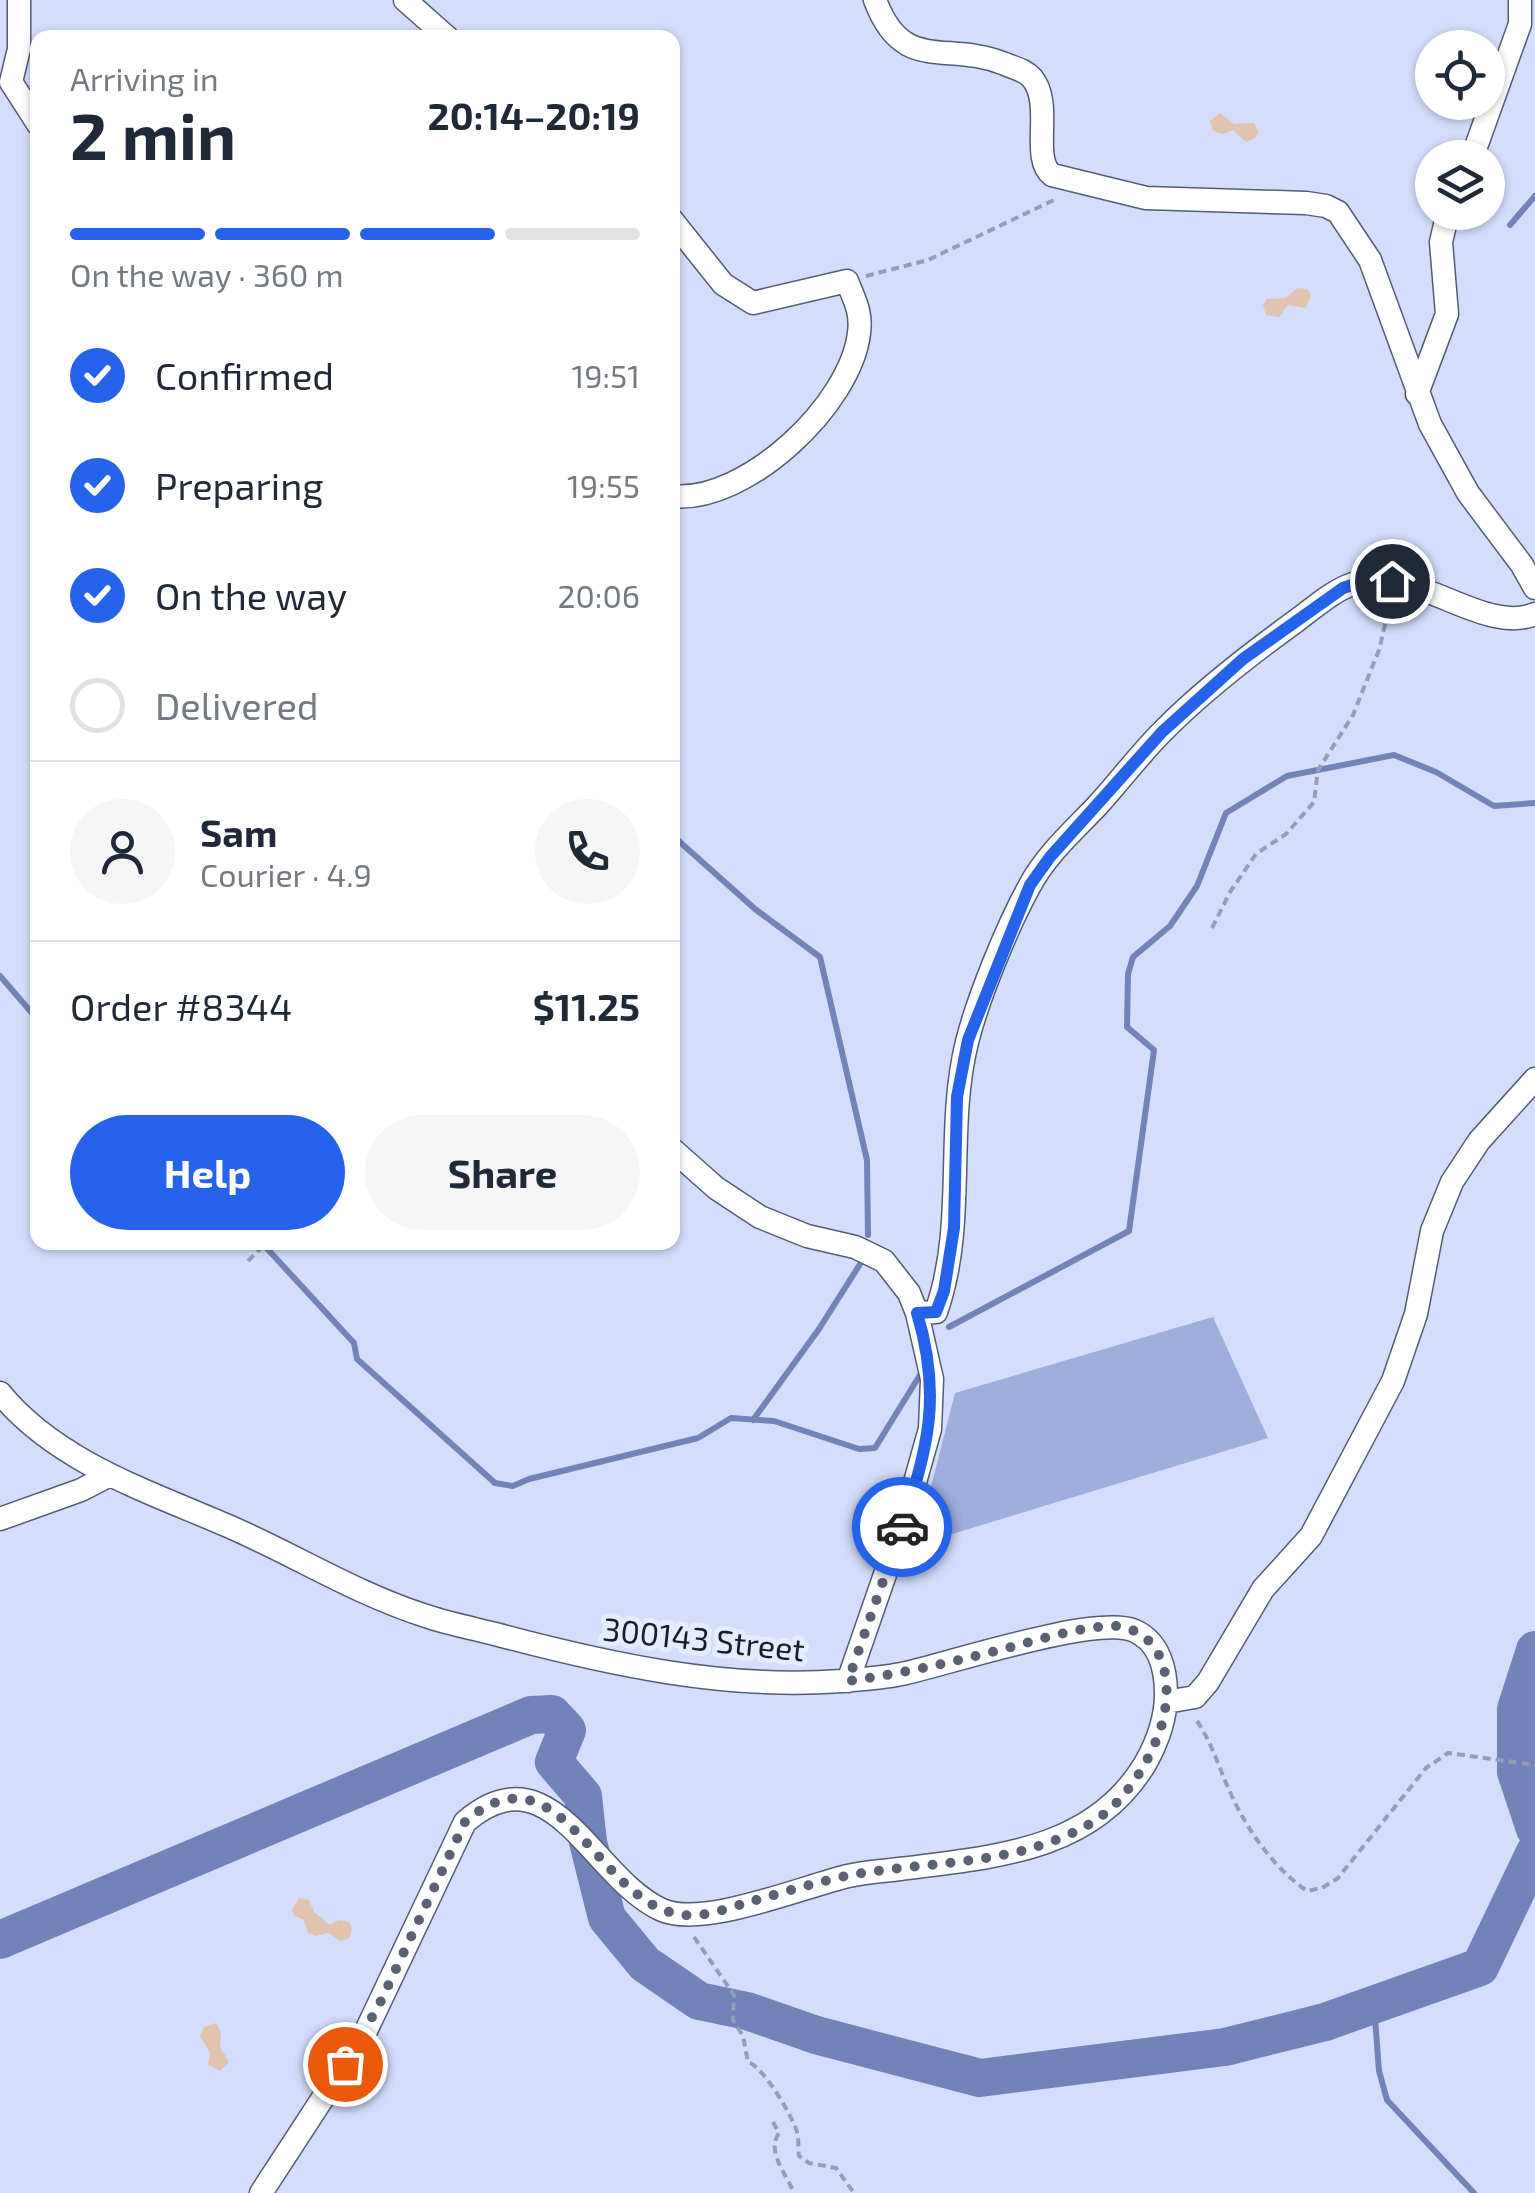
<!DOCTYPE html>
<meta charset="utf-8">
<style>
body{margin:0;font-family:"Exo 2",sans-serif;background:#f6f6f7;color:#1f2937;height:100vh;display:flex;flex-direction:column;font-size:38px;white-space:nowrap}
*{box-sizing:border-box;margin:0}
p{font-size:32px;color:#747a83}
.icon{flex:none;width:55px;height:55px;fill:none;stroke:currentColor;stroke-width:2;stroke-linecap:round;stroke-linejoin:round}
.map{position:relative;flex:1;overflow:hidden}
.panel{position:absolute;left:30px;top:30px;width:650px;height:1220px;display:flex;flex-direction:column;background:#fff;border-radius:20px;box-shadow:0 2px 8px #0004}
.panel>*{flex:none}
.controls{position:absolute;left:1415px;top:30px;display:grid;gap:20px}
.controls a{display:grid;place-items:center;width:90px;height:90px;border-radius:50%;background:#fff;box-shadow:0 2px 8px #0004;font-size:50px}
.pin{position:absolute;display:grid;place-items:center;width:85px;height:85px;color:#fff;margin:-42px;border:5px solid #fff;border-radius:50%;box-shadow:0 2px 10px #0007}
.courier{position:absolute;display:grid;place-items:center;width:100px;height:100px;margin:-50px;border:8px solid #2563eb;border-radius:50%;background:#fff;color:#222;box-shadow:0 2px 12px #0007}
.summary em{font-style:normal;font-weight:700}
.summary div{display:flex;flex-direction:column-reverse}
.summary{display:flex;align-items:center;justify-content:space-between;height:170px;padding:0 40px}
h1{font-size:65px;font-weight:700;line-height:75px}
.bar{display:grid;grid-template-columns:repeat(4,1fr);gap:15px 10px;align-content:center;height:120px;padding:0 40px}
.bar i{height:12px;border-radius:8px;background:#e0e1e3}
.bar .selected{background:#2563eb}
.bar p{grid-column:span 4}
.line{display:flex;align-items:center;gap:25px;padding:0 40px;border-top:2px solid #e0e1e3}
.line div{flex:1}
.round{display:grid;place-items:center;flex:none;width:105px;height:105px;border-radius:52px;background:#f6f6f7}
ol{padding:0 40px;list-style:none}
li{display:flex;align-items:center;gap:30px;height:110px}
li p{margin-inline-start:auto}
li .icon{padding:10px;border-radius:50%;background:#2563eb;color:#fff;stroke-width:4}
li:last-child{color:#747a83}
li i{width:55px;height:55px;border:5px solid #e0e1e3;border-radius:50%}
.primary-button{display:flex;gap:20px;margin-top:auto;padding:20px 40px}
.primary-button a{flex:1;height:115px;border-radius:60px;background:#2563eb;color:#fff;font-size:40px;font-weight:700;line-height:115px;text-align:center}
.primary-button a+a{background:#f6f6f7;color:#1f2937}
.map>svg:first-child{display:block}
.green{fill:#9eaedd}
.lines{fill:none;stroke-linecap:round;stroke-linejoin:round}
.stream{stroke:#7183b8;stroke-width:6}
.river{stroke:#7183b8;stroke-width:38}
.building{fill:#e1c3b0}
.minor-casing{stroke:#535c75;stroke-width:25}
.path{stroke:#969eb5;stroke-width:4;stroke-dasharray:8 5;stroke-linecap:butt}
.minor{stroke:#fff;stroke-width:22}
.done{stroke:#5a6172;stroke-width:10;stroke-dasharray:0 18}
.route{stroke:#2563eb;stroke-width:12}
.labels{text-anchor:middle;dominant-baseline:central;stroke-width:10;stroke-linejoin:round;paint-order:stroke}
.street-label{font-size:32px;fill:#191d27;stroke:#e5ecfe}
</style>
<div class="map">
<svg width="1535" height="2193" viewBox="0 0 1535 2193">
<rect width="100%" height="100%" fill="#d4defc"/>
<!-- green -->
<path class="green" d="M1213,1317L1268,1438L916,1545L955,1393Z"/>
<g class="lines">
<!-- stream -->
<path class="stream" d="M174,34L175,38
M1510,225L1535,196
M672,835L755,909L820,957L867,1160L868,1235
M0,976L38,1020
M261,1242L354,1343L357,1359L495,1483L513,1486L529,1479L698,1438L731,1418L774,1421L859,1449L875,1448L920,1375
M949,1327L1129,1231L1154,1050L1127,1027L1128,974L1133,957L1170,926L1197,886L1226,813L1287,776L1394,755L1436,772L1494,806L1535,803
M753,1420L819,1329L862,1261
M1374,2005L1379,2071L1387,2100L1474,2193"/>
<!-- river -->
<path class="river" d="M1535,1650L1516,1709V1772L1535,1829
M0,1940L531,1715L552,1714L567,1730L554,1762L583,1796L588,1842L607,1918L645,1964L699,2001L747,2011L816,2035L980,2078L1225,2047L1325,2022L1480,1967L1535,1852"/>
</g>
<!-- building -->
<path class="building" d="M1220,113L1234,124L1254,123L1258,132L1255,138L1246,142L1233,130L1222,134L1213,131L1210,121Z
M1297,288L1307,289L1311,295L1306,308L1288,305L1279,317L1266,315L1263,305L1267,299L1286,298Z
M299,1898L309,1900L314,1912L330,1925L338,1920L349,1922L352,1928L350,1938L341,1941L328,1933L315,1936L308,1933L304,1920L295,1916L292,1910Z
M216,2023L221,2032L220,2047L229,2062L220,2071L208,2065L210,2053L200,2036L204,2027Z"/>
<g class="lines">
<!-- minor casing -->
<g class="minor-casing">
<path id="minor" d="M19,0V49L11,82L38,124
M405,0L448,38
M875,0C903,75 946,40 1005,64C1014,68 1025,70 1032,78C1054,104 1030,158 1052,175L1146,198L1306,203L1326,206L1338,212L1370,260L1430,424L1468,493L1522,565L1535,588
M1472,158L1520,24V0
M672,220L723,284L753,303L847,281C854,299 862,312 859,333C851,404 746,504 672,496
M1417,394L1447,314L1441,242L1448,212
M672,1149L716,1188L760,1217L807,1236L855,1247L884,1261L909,1293L917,1313L932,1379L930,1429L906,1514L848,1681
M917,1313L936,1312C967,1224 945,1131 967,1042C978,998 1007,927 1029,887C1045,856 1073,831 1097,806C1119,782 1139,755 1162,732C1202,691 1249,655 1296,621C1314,608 1332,591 1353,584C1414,563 1483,636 1535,614
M0,1393C56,1462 150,1492 228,1526C293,1554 355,1593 423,1615C446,1623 471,1628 495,1634C607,1664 726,1690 842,1681C863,1679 885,1678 906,1673C951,1663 1098,1614 1135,1631C1159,1642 1166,1669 1166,1694C1166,1719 1157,1743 1145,1764C1092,1852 992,1857 900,1869C883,1871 865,1872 848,1876C802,1887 703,1928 662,1910C592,1879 552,1747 465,1822L364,2035L261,2193
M0,1519L81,1490L110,1475
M1166,1702L1195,1697L1208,1682L1263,1589L1311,1536L1393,1381L1416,1314L1432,1231L1452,1182L1479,1141L1535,1079"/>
</g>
<!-- path -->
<path class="path" d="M866,276L928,260L1056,199
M1212,928L1230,892L1256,854L1286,834L1314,802L1318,770L1353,715L1379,650L1389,608L1387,604
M248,1261L267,1242
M1197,1721C1212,1743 1219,1768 1230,1792C1247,1830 1273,1867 1307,1891L1322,1888L1338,1878L1426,1768L1448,1753L1535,1765
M694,1937L734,1995L733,2020L743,2036L748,2062C763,2066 793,2117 797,2132C799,2139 798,2149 799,2156L809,2163L836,2168L854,2193
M773,2122L779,2133C766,2152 786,2173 794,2193"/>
<!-- minor -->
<use href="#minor" class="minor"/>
</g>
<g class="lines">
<!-- done -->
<path class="done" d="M345,2064L379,2005L465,1822C557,1741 595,1894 673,1913C697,1920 723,1910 746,1903C782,1893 819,1881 856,1874C911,1865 967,1864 1021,1851C1048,1844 1082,1832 1104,1814C1127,1796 1145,1767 1156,1741C1170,1709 1174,1659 1143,1636C1133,1629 1120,1625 1107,1626C1072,1629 1038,1640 1004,1649C952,1662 901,1674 848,1681L902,1527"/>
<!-- route -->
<path class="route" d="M902,1527C928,1447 942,1396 917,1313L936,1312L944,1291L954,1228L957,1097L968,1040L1030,885L1050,857L1162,732L1243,659L1343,588L1364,581H1392"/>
</g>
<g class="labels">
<!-- street labels -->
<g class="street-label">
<text transform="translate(704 1638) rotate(6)">300143 Street</text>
</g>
</g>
</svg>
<div class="controls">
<a><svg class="icon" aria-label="locate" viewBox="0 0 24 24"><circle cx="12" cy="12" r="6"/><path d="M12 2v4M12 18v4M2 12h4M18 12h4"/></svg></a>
<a><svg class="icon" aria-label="layers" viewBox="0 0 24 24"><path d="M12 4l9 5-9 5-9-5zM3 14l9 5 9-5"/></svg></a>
</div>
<div class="pin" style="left:345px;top:2064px;background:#ea580c"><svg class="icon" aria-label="bag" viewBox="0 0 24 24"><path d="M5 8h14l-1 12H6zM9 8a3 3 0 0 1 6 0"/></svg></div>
<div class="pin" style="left:1392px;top:581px;background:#1f2937"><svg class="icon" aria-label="home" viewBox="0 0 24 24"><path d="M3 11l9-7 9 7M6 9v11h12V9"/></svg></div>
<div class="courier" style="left:902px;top:1527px"><svg class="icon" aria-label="car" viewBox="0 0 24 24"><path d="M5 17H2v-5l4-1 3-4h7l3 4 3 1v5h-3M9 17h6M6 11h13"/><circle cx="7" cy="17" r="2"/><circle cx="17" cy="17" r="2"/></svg></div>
<section class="panel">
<div class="summary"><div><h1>2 min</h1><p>Arriving in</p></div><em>20:14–20:19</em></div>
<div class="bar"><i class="selected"></i><i class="selected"></i><i class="selected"></i><i></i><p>On the way · 360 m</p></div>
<ol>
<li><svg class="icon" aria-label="check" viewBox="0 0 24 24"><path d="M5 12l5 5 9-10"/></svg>Confirmed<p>19:51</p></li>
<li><svg class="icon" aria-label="check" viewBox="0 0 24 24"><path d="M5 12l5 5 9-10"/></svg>Preparing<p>19:55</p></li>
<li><svg class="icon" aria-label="check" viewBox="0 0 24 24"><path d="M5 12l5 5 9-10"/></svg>On the way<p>20:06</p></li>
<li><i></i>Delivered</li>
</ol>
<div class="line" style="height:180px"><a class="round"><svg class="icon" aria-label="person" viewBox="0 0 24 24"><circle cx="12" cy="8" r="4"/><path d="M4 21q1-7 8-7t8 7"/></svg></a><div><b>Sam</b><p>Courier · 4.9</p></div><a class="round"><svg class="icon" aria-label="phone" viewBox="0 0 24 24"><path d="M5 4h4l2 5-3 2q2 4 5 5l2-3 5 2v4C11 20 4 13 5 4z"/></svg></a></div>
<div class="line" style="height:130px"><div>Order #8344</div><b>$11.25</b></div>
<div class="primary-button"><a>Help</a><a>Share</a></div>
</section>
</div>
